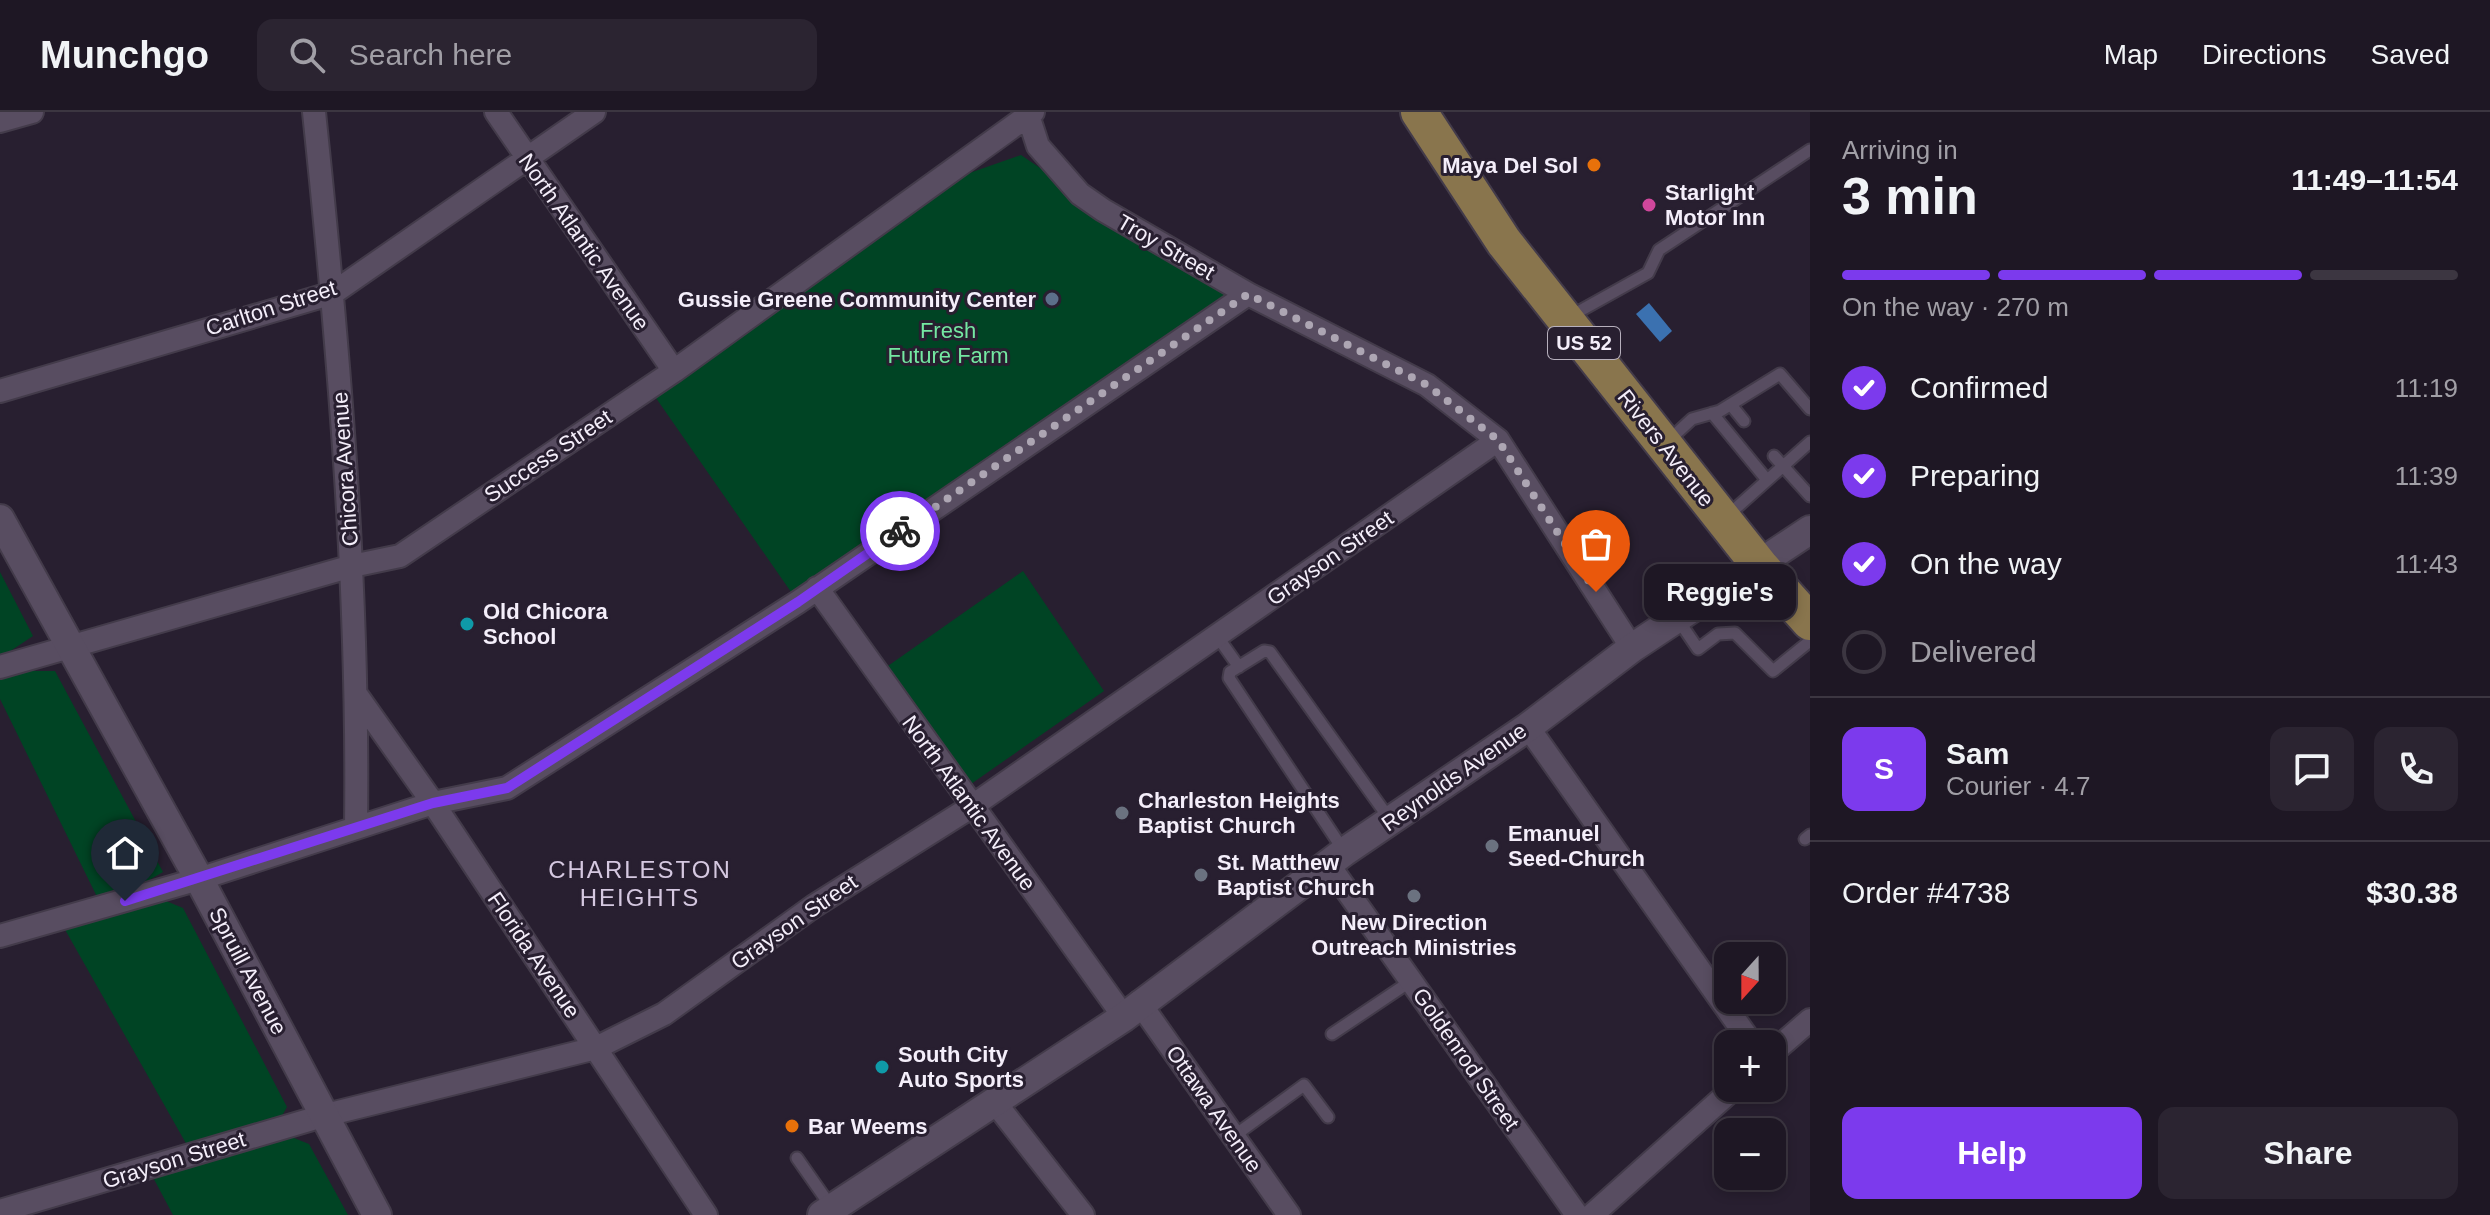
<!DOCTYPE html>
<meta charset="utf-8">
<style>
body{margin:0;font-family:Arial,sans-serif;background:#2b2431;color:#f1f3f6;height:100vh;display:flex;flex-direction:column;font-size:30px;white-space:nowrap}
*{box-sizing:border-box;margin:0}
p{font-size:26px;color:#a19fa6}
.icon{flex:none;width:44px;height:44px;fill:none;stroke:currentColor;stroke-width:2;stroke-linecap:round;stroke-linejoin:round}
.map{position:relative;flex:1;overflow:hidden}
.details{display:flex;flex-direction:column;background:#1e1724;width:680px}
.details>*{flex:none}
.needle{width:52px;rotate:201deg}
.buttons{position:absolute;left:1714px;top:830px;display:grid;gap:16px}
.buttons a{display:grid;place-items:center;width:72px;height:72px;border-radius:16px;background:#1e1724;box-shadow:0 4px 12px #0003,0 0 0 2px #3c3641;font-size:40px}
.pin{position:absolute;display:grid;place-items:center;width:68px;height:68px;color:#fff;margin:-82px -34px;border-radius:50% 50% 50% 0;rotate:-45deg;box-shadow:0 0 8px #0007}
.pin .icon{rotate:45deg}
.courier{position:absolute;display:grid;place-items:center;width:80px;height:80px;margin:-40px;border:6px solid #7c3aed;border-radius:50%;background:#fff;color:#222;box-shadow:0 2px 10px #0007}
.bubble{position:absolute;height:56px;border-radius:16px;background:#1e1724;box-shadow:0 4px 12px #0003,0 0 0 2px #3c3641;font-size:26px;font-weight:700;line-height:56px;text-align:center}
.head em{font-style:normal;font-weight:700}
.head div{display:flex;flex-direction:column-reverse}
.head{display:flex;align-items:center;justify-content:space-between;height:136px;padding:0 32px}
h1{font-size:52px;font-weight:700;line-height:60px}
.bar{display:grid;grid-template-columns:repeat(4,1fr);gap:12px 8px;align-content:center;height:96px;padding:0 32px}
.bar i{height:10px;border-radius:6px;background:#3c3641}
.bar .on{background:#7c3aed}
.bar p{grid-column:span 4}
.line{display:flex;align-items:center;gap:20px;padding:0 32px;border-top:2px solid #3c3641}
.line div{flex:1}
.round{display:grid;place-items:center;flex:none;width:84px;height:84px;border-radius:16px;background:#2b2431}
ol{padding:0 32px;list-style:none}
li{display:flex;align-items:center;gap:24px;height:88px}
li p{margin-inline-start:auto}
li .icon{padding:8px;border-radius:50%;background:#7c3aed;color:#fff;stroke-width:4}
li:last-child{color:#a19fa6}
li i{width:44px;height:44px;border:4px solid #3c3641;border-radius:50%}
.cta{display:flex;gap:16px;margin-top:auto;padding:16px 32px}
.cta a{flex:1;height:92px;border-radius:16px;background:#7c3aed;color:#fff;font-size:32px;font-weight:700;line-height:92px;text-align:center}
.cta a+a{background:#2b2431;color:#f1f3f6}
header{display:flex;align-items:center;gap:48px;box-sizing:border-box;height:112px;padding:0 40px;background:#1e1724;border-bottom:2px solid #3c3641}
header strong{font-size:38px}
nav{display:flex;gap:44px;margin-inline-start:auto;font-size:28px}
.search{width:560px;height:72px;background:#2b2431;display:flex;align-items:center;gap:20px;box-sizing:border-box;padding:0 28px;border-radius:16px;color:#a19fa6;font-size:30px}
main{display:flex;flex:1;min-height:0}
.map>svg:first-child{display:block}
.green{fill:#004424}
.water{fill:#3b71b0}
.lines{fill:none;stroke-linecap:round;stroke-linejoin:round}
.service-casing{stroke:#433b4a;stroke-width:15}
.minor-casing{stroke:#433b4a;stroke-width:26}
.tertiary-casing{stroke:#433b4a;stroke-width:32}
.primary-casing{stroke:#433b4a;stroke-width:40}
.service{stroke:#584d61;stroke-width:11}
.minor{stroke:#584d61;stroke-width:22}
.tertiary{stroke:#584d61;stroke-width:28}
.primary{stroke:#89754d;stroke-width:36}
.done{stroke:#ada6b3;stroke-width:8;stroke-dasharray:0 14.4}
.route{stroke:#7c3aed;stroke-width:10}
.food-dot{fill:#e8710a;stroke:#281f30;stroke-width:3}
.hotel-dot{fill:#d1479c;stroke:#281f30;stroke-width:3}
.service-dot{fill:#5c6f8a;stroke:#281f30;stroke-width:3}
.culture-dot{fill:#0f9aa8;stroke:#281f30;stroke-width:3}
.worship-dot{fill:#6b7280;stroke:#281f30;stroke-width:3}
.labels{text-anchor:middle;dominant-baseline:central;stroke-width:6;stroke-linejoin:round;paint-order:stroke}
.shield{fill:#281f30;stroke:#b7b0bd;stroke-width:2}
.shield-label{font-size:20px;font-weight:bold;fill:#f4eefa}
.poi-label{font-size:22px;font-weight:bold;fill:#f4eefa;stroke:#281f30;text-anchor:start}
.street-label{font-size:22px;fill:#f4eefa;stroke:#281f30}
.park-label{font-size:22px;fill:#74e8a2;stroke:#281f30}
.neighbourhood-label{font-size:24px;letter-spacing:2px;fill:#d5c8e0;stroke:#281f30}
</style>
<header>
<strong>Munchgo</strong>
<div class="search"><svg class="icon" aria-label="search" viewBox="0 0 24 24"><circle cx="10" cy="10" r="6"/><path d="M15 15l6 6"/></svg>Search here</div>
<nav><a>Map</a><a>Directions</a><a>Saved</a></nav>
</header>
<main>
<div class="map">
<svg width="1810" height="1103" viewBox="0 0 1810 1103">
<rect width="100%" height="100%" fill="#281f30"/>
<!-- green -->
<path class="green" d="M1021,43L1080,83L1247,182L798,490L649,276L938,72Z
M1023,459L1104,579L971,672L885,556Z
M0,460L33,524L0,546Z
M0,559H55L163,760L106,793L149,782L183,796L287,995L274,1018L309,1032L348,1103H173L148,1056L192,1042L59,807L102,795L0,587Z"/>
<!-- water -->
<path class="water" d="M1649,191L1672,219L1660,230L1636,202Z"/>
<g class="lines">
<!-- service casing -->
<g class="service-casing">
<path id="service" d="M1569,205L1648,161L1659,138L1810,38
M1731,293L1744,309
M1712,301L1767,368
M1667,330L1692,307L1720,299L1780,262L1810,297
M1774,344L1810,384
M1726,405L1810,330
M1677,506L1698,537L1718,522L1735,521L1773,559L1810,529
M1217,524L1239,555
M1805,727L1810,723
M1344,739L1229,566L1230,560L1264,539L1270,540L1391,709
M1332,922L1411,869
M1234,1024L1304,973L1328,1005
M797,1046L832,1096"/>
</g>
<!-- minor casing -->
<g class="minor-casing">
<path id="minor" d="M314,0C339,238 359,476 356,715
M496,0L674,259
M1027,0L1038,34L1080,82L1103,98L1248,182L1427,273L1498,328L1632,536
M0,9L32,0
M0,279L333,181L594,0
M817,476L1124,905
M0,555L352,454L400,444L674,259L1033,0
M358,585L433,691L706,1103
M1528,615L1752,932
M1328,752L1577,1103
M0,824L199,767L433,691L507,676L798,490L1248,182
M1139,890L1289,1103
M1772,941L1810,908
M993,988L1083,1103
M0,1099L326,1003L596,936L664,902L814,794L971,695L1498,328
M1592,1103L1734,976"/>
</g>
<!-- tertiary casing -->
<g class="tertiary-casing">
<path id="tertiary" d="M0,407L199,767L377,1103
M822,1103L1124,905L1344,740L1528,615L1632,536L1810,418"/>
</g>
<!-- primary casing -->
<g class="primary-casing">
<path id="primary" d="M1419,0L1504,130L1760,454L1810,510"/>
</g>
<!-- service -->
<use href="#service" class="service"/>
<!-- minor -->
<use href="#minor" class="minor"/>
<!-- tertiary -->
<use href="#tertiary" class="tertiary"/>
<!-- primary -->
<use href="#primary" class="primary"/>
</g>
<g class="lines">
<!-- done -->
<path class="done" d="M900,419L1248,182L1427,273L1498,328L1596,480"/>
<!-- route -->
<path class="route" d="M125,789L433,691L507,676L798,490L900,419"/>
</g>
<!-- markers -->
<g class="food-dot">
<circle cx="1594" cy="53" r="8"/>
<circle cx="792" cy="1014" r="8"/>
</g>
<circle class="hotel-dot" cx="1649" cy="93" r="8"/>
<circle class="service-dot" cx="1052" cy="187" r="8"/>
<g class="culture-dot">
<circle cx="467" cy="512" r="8"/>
<circle cx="882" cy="955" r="8"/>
</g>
<g class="worship-dot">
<circle cx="1122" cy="701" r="8"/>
<circle cx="1492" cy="734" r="8"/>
<circle cx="1201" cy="763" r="8"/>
<circle cx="1414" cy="784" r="8"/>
</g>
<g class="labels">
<!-- shield labels -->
<rect class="shield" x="1548" y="215" width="72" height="32" rx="6"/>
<g class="shield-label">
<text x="1584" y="231">US 52</text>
</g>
<!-- poi labels -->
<g class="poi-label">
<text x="1578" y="53" text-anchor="end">Maya Del Sol</text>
<text x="1665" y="80">Starlight<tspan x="1665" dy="25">Motor Inn</tspan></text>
<text x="1036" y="187" text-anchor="end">Gussie Greene Community Center</text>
<text x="483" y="499">Old Chicora<tspan x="483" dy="25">School</tspan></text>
<text x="1138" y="688">Charleston Heights<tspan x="1138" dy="25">Baptist Church</tspan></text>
<text x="1508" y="721">Emanuel<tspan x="1508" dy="25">Seed-Church</tspan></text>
<text x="1217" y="750">St. Matthew<tspan x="1217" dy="25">Baptist Church</tspan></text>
<text x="1414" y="810" text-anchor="middle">New Direction<tspan x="1414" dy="25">Outreach Ministries</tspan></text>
<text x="898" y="942">South City<tspan x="898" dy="25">Auto Sports</tspan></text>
<text x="808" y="1014">Bar Weems</text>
</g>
<!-- street labels -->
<g class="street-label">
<text transform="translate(584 130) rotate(55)">North Atlantic Avenue</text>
<text transform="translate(1166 135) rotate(30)">Troy Street</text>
<text transform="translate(271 196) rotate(-18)">Carlton Street</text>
<text transform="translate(1666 336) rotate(52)">Rivers Avenue</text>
<text transform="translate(548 344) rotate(-34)">Success Street</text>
<text transform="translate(345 357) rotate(-94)">Chicora Avenue</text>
<text transform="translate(1330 446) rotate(-35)">Grayson Street</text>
<text transform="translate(1454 665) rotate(-35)">Reynolds Avenue</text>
<text transform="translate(969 691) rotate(54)">North Atlantic Avenue</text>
<text transform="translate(794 810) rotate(-35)">Grayson Street</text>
<text transform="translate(534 843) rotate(56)">Florida Avenue</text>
<text transform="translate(248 859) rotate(62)">Spruill Avenue</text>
<text transform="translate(1466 947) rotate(55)">Goldenrod Street</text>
<text transform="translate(1214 997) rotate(55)">Ottawa Avenue</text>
<text transform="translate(174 1048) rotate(-17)">Grayson Street</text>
</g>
<!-- park labels -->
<g class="park-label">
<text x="948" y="218">Fresh<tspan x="948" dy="25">Future Farm</tspan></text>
</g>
<!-- neighbourhood labels -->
<g class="neighbourhood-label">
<text x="640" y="757">CHARLESTON<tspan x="640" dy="28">HEIGHTS</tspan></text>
</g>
</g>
</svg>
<div class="buttons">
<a><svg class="needle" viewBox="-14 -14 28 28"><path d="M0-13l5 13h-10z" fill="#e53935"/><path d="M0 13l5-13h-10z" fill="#a19fa6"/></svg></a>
<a>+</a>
<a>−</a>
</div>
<div class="pin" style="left:1596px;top:480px;background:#ea580c"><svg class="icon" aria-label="bag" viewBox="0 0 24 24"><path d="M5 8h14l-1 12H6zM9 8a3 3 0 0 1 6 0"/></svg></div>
<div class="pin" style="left:125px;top:789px;background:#1f2937"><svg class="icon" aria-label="home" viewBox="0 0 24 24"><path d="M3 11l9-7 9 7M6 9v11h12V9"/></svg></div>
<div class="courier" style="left:900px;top:419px"><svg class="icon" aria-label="bike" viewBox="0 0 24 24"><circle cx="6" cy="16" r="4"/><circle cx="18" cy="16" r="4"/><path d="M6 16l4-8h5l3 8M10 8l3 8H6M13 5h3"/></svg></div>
<div class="bubble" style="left:1644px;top:452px;width:152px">Reggie's</div>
</div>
<section class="details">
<div class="head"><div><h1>3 min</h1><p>Arriving in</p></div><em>11:49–11:54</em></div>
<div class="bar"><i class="on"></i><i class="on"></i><i class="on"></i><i></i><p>On the way · 270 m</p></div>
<ol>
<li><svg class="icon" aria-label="check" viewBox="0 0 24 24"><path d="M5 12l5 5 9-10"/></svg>Confirmed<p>11:19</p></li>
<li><svg class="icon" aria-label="check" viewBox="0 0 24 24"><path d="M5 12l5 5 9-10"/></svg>Preparing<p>11:39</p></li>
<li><svg class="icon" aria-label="check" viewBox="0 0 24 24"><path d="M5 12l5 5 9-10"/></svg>On the way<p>11:43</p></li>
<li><i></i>Delivered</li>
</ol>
<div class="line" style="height:144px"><b class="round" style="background:#7c3aed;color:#fff">S</b><div><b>Sam</b><p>Courier · 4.7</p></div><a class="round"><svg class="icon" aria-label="chat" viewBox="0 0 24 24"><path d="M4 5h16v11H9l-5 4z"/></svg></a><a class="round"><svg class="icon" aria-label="phone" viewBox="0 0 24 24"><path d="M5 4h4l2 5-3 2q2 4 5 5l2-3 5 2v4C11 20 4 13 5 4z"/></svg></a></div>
<div class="line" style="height:104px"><div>Order #4738</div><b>$30.38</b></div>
<div class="cta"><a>Help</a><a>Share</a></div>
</section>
</main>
